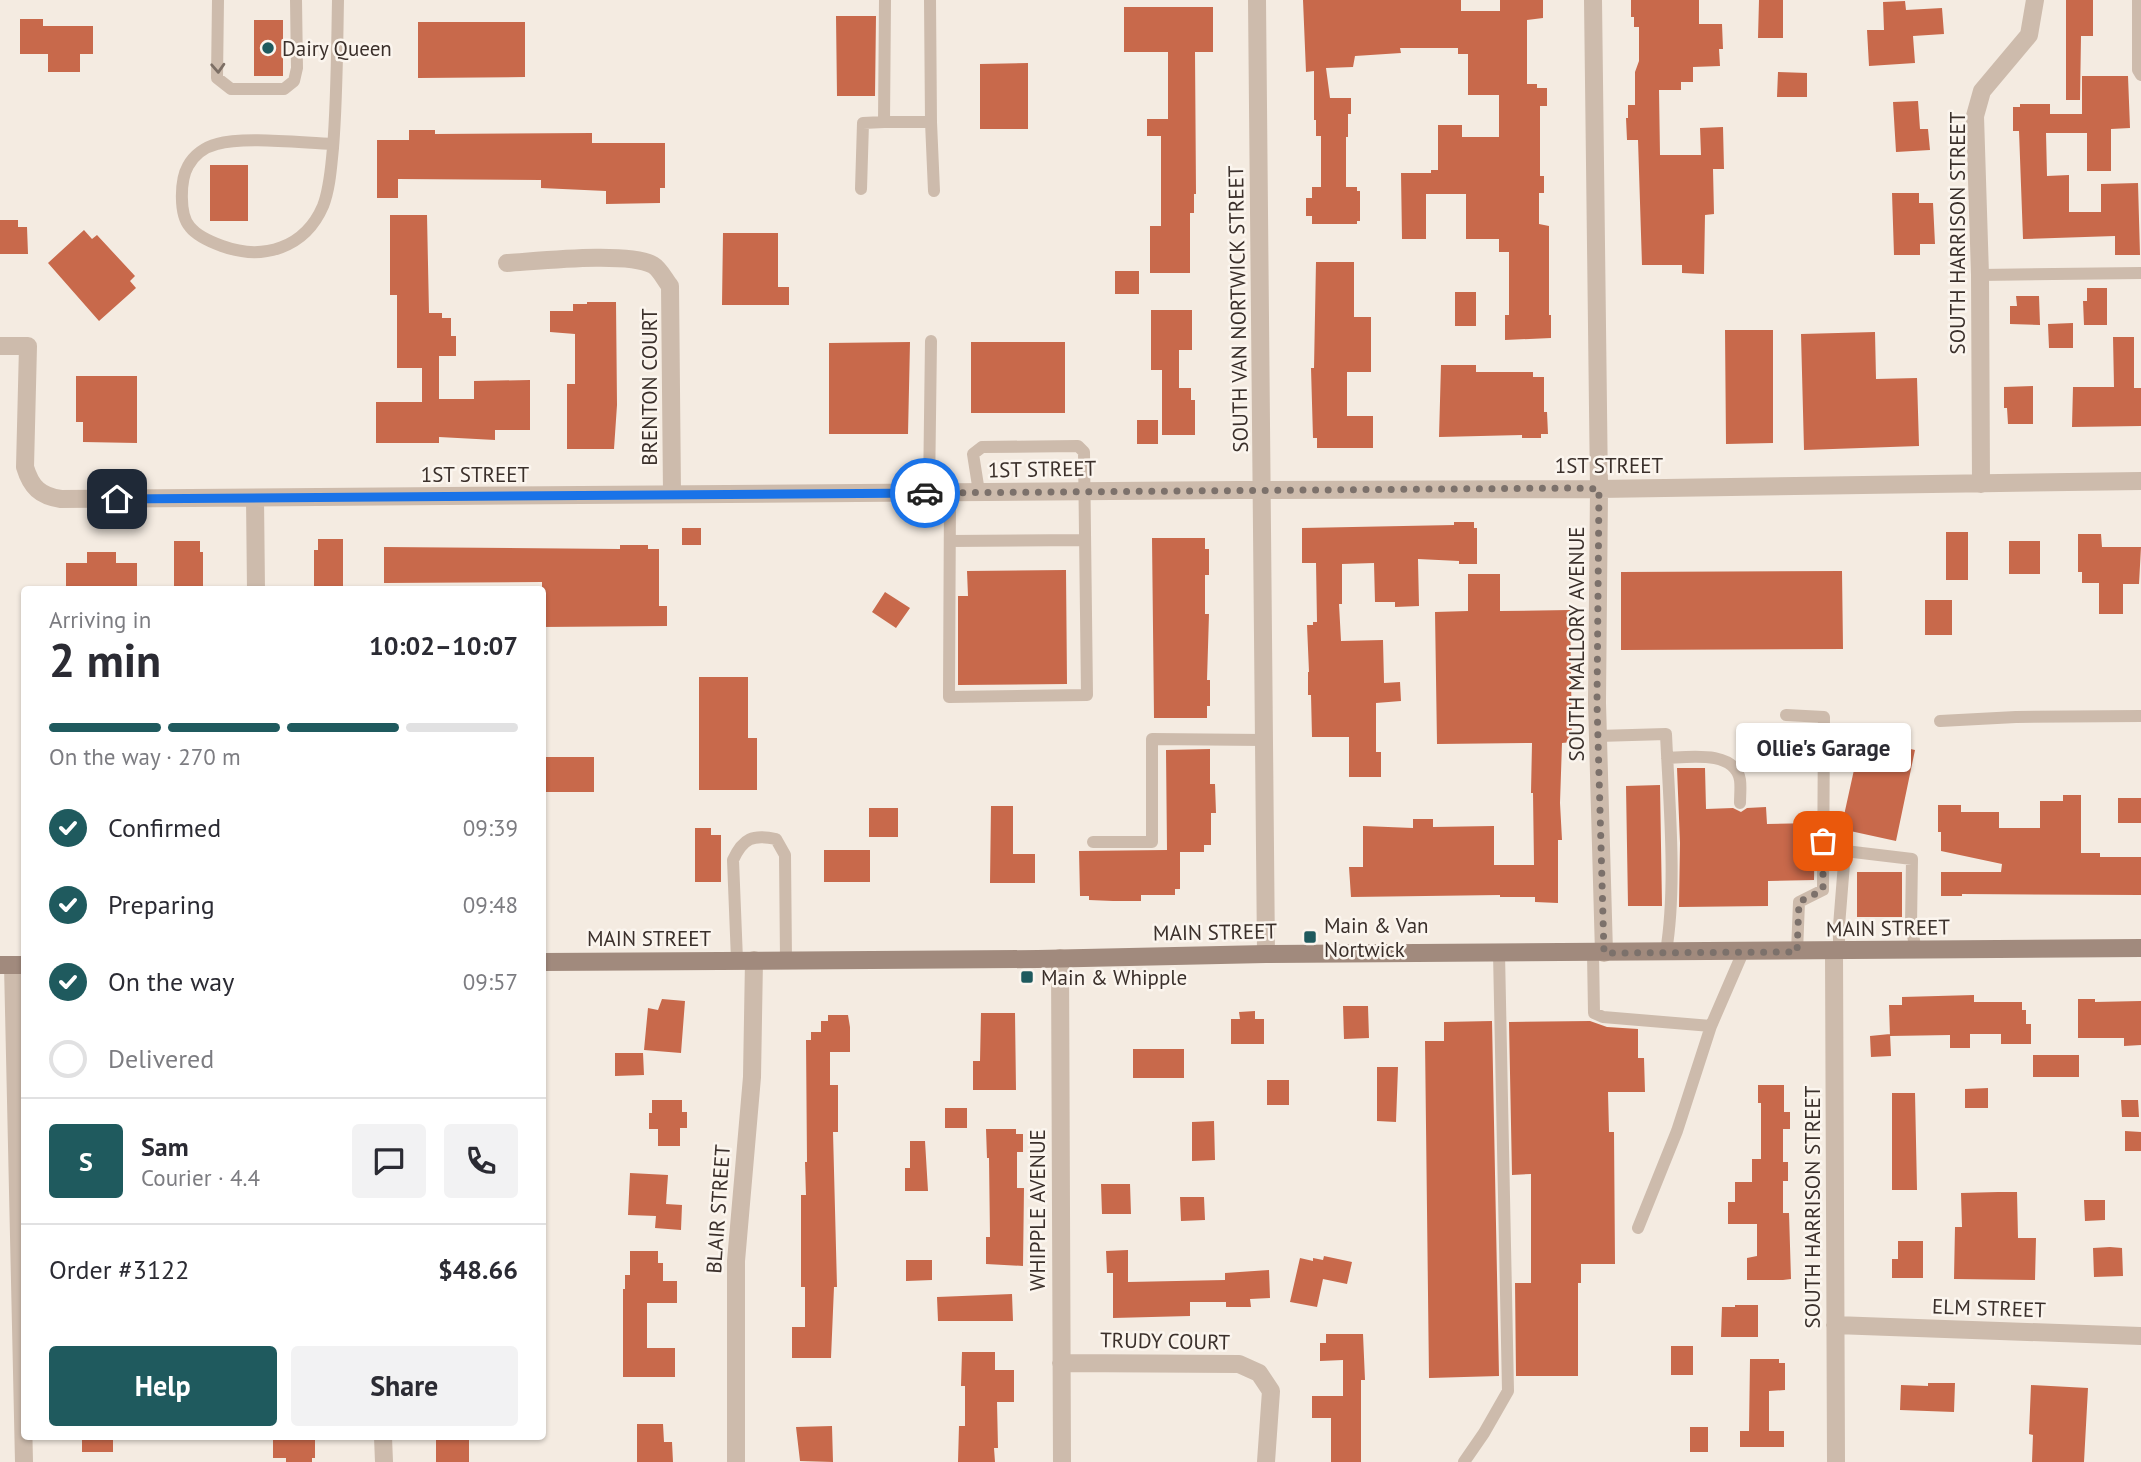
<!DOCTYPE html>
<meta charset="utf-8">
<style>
body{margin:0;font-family:"PT Sans",sans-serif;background:#f2f2f3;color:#2b2b33;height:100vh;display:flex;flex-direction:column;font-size:26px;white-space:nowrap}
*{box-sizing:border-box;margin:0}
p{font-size:23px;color:#7c7c81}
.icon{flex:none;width:38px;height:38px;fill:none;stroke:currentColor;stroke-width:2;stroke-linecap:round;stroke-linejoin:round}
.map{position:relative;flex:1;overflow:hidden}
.sheet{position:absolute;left:21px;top:586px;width:525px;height:854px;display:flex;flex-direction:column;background:#fff;border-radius:7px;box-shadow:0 2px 5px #0004}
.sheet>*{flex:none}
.pin{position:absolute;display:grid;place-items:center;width:60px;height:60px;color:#fff;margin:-30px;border-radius:14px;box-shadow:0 4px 10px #0006}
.courier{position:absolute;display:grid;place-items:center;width:70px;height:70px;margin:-35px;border:5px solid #1a73e8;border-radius:50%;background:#fff;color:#222;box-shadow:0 2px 9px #0007}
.bubble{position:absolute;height:49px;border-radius:7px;background:#fff;box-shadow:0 2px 5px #0004;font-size:23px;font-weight:600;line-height:49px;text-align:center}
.summary em{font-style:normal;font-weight:600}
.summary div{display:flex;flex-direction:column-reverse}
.summary{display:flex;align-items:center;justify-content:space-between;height:119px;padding:0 28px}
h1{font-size:46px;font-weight:600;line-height:52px}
.bar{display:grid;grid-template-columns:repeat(4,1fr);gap:10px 7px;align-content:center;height:84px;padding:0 28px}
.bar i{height:9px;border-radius:5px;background:#e1e1e2}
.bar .on{background:#1f5a5e}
.bar p{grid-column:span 4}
.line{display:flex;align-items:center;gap:18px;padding:0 28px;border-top:2px solid #e1e1e2}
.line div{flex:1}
.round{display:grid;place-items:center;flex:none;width:74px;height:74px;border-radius:7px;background:#f2f2f3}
ol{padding:0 28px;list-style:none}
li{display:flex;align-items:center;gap:21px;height:77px}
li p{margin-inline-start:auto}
li .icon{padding:7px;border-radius:50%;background:#1f5a5e;color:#fff;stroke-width:4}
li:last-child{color:#7c7c81}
li i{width:38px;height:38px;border:4px solid #e1e1e2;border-radius:50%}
.primary-button{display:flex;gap:14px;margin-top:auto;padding:14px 28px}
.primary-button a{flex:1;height:80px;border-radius:7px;background:#1f5a5e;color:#fff;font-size:28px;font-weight:600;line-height:80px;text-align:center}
.primary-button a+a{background:#f2f2f3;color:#2b2b33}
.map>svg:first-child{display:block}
.building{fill:#c8694b}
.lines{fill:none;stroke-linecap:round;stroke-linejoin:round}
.lane{stroke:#cdbbac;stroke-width:12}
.street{stroke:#cdbbac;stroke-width:18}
.secondary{stroke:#a18a7d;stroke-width:18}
.oneway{stroke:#7d6f65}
.done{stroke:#7c716b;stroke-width:7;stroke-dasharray:0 12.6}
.route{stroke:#1a73e8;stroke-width:9}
.poi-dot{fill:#1f5a5e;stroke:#fbf5ee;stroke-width:2.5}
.labels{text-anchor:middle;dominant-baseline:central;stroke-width:5;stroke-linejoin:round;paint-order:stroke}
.poi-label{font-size:21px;fill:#3b302b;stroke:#fbf5ee;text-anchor:start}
.street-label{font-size:21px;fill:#3b302b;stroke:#fbf5ee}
</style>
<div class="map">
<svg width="2141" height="1462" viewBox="0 0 2141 1462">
<rect width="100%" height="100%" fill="#f4ebe1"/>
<!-- building -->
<path class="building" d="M1303,0H1461V11H1500V0H1543V18L1527,20V84H1537V88H1547V106H1540V176H1544V193H1539V224L1549,226V315H1551V338L1505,340V315H1509V252H1499V239H1466V194H1426V239H1402L1401,173H1431V170H1438V125H1462V137H1499V95H1468V54H1458V48H1400L1401,53L1355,56L1353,67L1326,68L1330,98H1351V114H1348V137H1346V187H1357V191H1360V221H1357V224H1312V216H1306V198H1312V187H1321V136H1316V120H1314V71L1306,72Z
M1631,0H1699V24H1722L1723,49H1719L1720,66L1693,67V82H1681V90H1659L1660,155H1701L1700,128L1723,127L1724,169H1713L1714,214L1705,215L1704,274L1682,273V265H1642L1638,140H1627L1626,118H1628V105H1635V72L1639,61V27H1634V17H1631Z
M1759,0H1783V38H1758Z
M2066,0H2093V36H2081L2080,100H2066Z
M1905,1L1906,10L1942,8L1944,34L1913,36L1915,63L1869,66L1867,30H1884L1883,2Z
M1124,7H1213V52H1195L1196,194H1194V213H1190V273H1150V226H1161V136H1147V119H1168V52H1124Z
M836,16H876L875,96H837Z
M20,19H43V26H93V54H80V72H48V54H20Z
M254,20H283V76H254Z
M418,22H525V77L418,78Z
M1028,63V129H980V64Z
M1778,72L1807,73V97H1777Z
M2082,76H2128L2130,128L2111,129V171H2087V133H2046L2047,176L2069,175V212H2101V184L2138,183L2140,255H2115V236L2023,239L2019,131H2013V107H2020V104H2050V114H2082Z
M1918,101L1920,129H1928L1930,150L1896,152L1893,102Z
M409,130H435V134L592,133V143H665V188H660V203L606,204V191L541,188V180L398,179V198H377V140H409Z
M210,165H248V221H210Z
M1892,193H1919V203H1933L1935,244H1920V255H1894Z
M390,215H427L429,313H442V318H451V336H456V356H439V399H474V381L530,380V430H495V440L439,437V443H376V402H422V368H397V295H390Z
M0,220H18V227H27L28,254H0Z
M84,230L92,239L97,235L135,276L130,281L136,288L99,321L48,263Z
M723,233H778V287H789V305H722Z
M1316,262H1354V317H1371V372H1347V416H1373V448H1317V438H1313L1311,368H1314Z
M1115,271H1139V294H1115Z
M2087,288H2107V325H2084L2083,301H2087Z
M1455,292H1476V326H1455Z
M2016,296H2039L2040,325L2010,324V306H2017Z
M587,302H616L617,405L614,449H567V384H575V334L550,332V311H573V304H587Z
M1151,310H1192V350H1179V388H1191V400H1195V435H1162V370H1151Z
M2073,323V348H2049L2048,324Z
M1725,330H1773V443L1726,444Z
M1875,332L1876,379L1917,378L1919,446L1804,450L1801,334Z
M2113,337H2134V388H2141V426L2072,427L2073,387H2114Z
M910,342L908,434H829V343Z
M971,342H1065V413H971Z
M1441,365H1476V372H1533V377H1544V412H1547L1548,434H1541V438H1522V435L1439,437Z
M76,376H137V443L83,442V422H76Z
M2033,386V424H2008L2007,408H2004V387Z
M1137,420H1158V444H1137Z
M1454,522H1474V528H1477V564H1459V561L1418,559L1419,606L1395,607V602H1375L1374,563L1342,564V604H1339L1341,641L1383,640L1384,683L1400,682L1401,701L1376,703V752H1381V777H1349V737H1312L1311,695H1308V672H1309L1307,625H1313V622H1317L1316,563H1302V528L1454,525Z
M682,528H701V545H682Z
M1946,532H1968V580H1946Z
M2078,534H2101L2102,547H2141L2139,584H2123V614H2099V583H2082V572H2078Z
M1152,538H1205V549H1209V575H1205V614H1209L1207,680H1210V706H1207V718H1154Z
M318,539H343V590H314V550H318Z
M174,541H200V552H203V590H174Z
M2009,541H2040V574H2009Z
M620,545H648V549H659V606H667V626L542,627V582L384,583V547L620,549Z
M87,552H116V563H137V590H66V563H87Z
M1066,570L1067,684L958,685V596H968L967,571Z
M1842,571L1843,649L1621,650V572Z
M1468,574H1500V611L1570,610L1572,742L1562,743L1560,803L1562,840H1558V903L1535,902V897H1500V895L1351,897L1349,867H1363V826L1413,828V819H1433V827L1494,826V865H1534L1533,793H1531L1532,743L1437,744L1435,612L1468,611Z
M885,592L910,608L896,628L872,612Z
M1925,600H1952V635H1925Z
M699,677H748V738H757V790H699Z
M1861,738L1915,750L1896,841L1841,829Z
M1210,749V784H1215L1216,813H1211V845H1204V852H1180V889H1175V895H1141V901H1113L1089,900V896H1080L1079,851L1167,850L1166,750Z
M542,757H594V792H542Z
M1677,768H1705L1706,809L1733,808L1741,812L1747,808L1766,807L1767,824L1815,823L1814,880L1768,881V906L1679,907L1680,843Z
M1660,785L1662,906H1628L1626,786Z
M2063,795H2081V853H2100V857H2141V895L1962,894V896H1941V872H2001L2002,864L1941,851V832H1938V805H1961V812H1999V828H2040V801H2063Z
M2118,798H2141V823H2118Z
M991,806H1013V854H1035V883H990Z
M869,808H898V837H869Z
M695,828H711V835H721V882H695Z
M824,850H870V882H824Z
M1857,872H1902V917H1857Z
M1974,995V1002H2022V1010H2026V1024H2031V1044H2001V1034H1970V1048H1950V1035L1890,1036L1889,1005H1902V997Z
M662,999L685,1001L681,1053L644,1050L648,1008L658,1010Z
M2078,999H2095V1002L2141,1001V1045L2124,1046V1038H2078Z
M1343,1006H1368L1369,1038L1344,1039Z
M1255,1011V1019H1264V1044H1231V1019H1240L1239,1012Z
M981,1013H1015L1016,1090H973V1061H980Z
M828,1015H848L850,1027V1052H830V1085H838V1132H833L837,1287H834L831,1358H792V1327H805V1287H801V1195H806L805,1162H807L806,1040H811V1032H821V1021H828Z
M1492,1021L1499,1376L1429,1378L1425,1041H1444V1022Z
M1590,1021L1607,1027L1638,1029V1058H1644L1645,1092H1608L1609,1132H1614L1615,1264H1581V1283H1578V1376H1516L1515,1283H1531V1174L1512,1175L1509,1022Z
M1890,1034L1891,1056L1871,1057L1870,1036Z
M1133,1049H1184V1078H1133Z
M615,1053H643L644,1075L615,1076Z
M2033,1055H2079V1077H2033Z
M1377,1067H1398L1396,1122L1377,1121Z
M1267,1080H1289V1105H1267Z
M1758,1085H1784V1112H1790V1129H1783V1162H1788V1181H1783V1213H1789L1791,1279L1783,1280H1747V1258L1757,1256V1224H1728V1202H1735V1182H1752V1159H1761V1103H1758Z
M1988,1088V1108H1965V1089Z
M1892,1093H1915L1917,1190H1892Z
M652,1100H682V1112H687V1128H680V1146H658V1129H649V1113H652Z
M2121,1100H2138L2139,1117H2122Z
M945,1108H967V1128H945Z
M1214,1121L1215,1160L1192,1161V1122Z
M986,1129H1016V1134H1023V1152H1017V1188H1024L1023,1266L986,1264V1237H990L989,1158H987Z
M2125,1131L2141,1132V1151H2125Z
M910,1141H925L928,1191H905V1168H910Z
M630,1173L668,1175L666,1204L682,1205L681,1230L655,1228L656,1216L628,1215Z
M1101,1184H1130L1131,1214H1102Z
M1998,1192H2017L2018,1238H2036L2035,1280L1954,1279L1955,1227H1962L1961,1193Z
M1180,1197H1204L1205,1220L1181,1221Z
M2084,1200H2105V1220L2085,1221Z
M1898,1241H1923V1278H1892V1259H1898Z
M2110,1247L2122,1248L2123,1276L2094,1277L2093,1248Z
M1128,1250V1282L1225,1280V1273L1269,1270L1270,1298L1250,1299L1251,1307H1226V1302H1190V1316L1113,1318V1273H1107L1106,1251Z
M630,1251H658V1263H663V1281H677V1303H647V1348H675V1377H623V1289H625V1275H630Z
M1324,1256L1352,1262L1347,1284L1323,1279L1317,1307L1290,1302L1300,1258L1313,1261V1258L1323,1260Z
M906,1260H932V1280L906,1281Z
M1012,1294L1013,1321H938L937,1297Z
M1735,1305H1758V1337H1721L1722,1307H1735Z
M1326,1334H1363L1365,1380H1361V1462H1331V1418H1312V1396H1343V1360L1320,1361V1343H1326Z
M1671,1346H1693V1375H1671Z
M962,1352H995V1370H1014V1402H997L998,1448H994L995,1462H958L959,1426H965V1386H961Z
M1750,1359H1779V1363H1785V1390L1769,1391V1431H1784V1447H1740V1431H1749Z
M1928,1383H1955L1954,1412L1900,1410L1901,1385L1928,1386Z
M2031,1385L2088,1388L2084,1462H2032L2033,1435L2029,1434Z
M637,1424H663L664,1442H672L673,1462H637Z
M832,1426L833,1462L800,1461L796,1427Z
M1690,1427H1708V1452H1690Z
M82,1437H113V1452H82Z
M273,1437H315V1458H312V1462H286V1458H273Z
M436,1437H469V1462H436Z"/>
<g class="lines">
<!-- lane -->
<path class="lane" d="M218,0L217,78L231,89H284L294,81L297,68L296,0
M885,0L884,122H931
M930,0L931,122L934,191
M2138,0V70L2141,75
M333,144C303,143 243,136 217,144C205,147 194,155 188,166C180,180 179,215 190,227C197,236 211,242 222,246C263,261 305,248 323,206C330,188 331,167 333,148C337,99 337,50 338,0
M861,189L863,123L884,122
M1980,275L2141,273
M929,493L931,341
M950,493L949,697L1087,695L1084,452L1078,446L982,447L973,454L979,492
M950,541L1085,540
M1786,715L1824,717L1823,890L1799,902L1797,952
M1940,721L2016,717L2141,716
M1598,736L1666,734C1669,802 1677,885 1666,952
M1667,758C1689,757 1735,750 1740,780C1741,787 1740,796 1740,803
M1093,842H1152V739L1264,740
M1839,952V926L1845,851L1912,859L1911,925L1916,951
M1593,953L1594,1013L1603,1017L1711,1026
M737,960L733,860C743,838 753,834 776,839L785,855L786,960
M1638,1228L1677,1131L1711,1026L1743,952
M1464,1462L1484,1433L1508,1391L1499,953"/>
<!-- street -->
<path class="street" d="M1257,0L1266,954
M1593,0L1599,489L1597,703L1604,953
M507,263C539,261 628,251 653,265C660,269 665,280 670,286L672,494
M0,346H28L25,467C31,487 40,496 61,499L1239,490L1599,489L2141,481
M1981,484L1980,275L1975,116L1982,91L2029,35L2035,0
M255,498L256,590
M1834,952L1836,1462
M1060,958L1062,1462
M13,965L24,1462
M1835,1325L2141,1336
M1061,1363L1239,1364L1259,1373L1271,1391L1266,1462
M383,1437L384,1462
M736,1462V1261L752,1077L754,960"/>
<!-- secondary -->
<path class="secondary" d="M542,962L1038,959L1266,954L2141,948
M0,965H24"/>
</g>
<!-- one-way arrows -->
<defs><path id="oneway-chevron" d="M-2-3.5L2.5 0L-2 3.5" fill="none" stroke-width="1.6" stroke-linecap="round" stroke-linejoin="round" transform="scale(1.75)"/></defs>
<use class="oneway" href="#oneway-chevron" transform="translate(218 68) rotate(87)"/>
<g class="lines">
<!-- done -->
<path class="done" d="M925,493L1573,488L1599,489L1597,703L1604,953L1797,952L1799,902L1823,890V841"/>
<!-- route -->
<path class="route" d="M117,499L925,493"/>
</g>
<!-- markers -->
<g class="poi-dot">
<circle cx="268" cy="48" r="7"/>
<rect x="1303" y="930" width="14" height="14" rx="3.5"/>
<rect x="1020" y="970" width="14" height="14" rx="3.5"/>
</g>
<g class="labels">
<!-- poi labels -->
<g class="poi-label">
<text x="282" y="48">Dairy Queen</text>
<text x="1324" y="925">Main &amp; Van<tspan x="1324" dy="24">Nortwick</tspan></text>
<text x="1041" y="977">Main &amp; Whipple</text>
</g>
<!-- street labels -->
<g class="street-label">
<text transform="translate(1957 233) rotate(-90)">SOUTH HARRISON STREET</text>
<text transform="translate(1238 309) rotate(-91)">SOUTH VAN NORTWICK STREET</text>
<text transform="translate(649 387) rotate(-90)">BRENTON COURT</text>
<text x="1609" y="465">1ST STREET</text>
<text transform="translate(1042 469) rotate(-1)">1ST STREET</text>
<text x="475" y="474">1ST STREET</text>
<text transform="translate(1576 644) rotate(-90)">SOUTH MALLORY AVENUE</text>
<text transform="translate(1888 928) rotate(-1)">MAIN STREET</text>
<text transform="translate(1215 932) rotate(-1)">MAIN STREET</text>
<text x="649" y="938">MAIN STREET</text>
<text transform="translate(1812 1207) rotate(-90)">SOUTH HARRISON STREET</text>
<text transform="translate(718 1209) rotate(-86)">BLAIR STREET</text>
<text transform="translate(1037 1210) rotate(-90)">WHIPPLE AVENUE</text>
<text transform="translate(1989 1308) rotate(2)">ELM STREET</text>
<text transform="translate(1165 1341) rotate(1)">TRUDY COURT</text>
</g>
</g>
</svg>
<div class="pin" style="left:1823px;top:841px;background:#ea580c"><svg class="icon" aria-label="bag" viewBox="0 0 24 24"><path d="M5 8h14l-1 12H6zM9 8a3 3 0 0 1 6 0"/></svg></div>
<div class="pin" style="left:117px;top:499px;background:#1f2937"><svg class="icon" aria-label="home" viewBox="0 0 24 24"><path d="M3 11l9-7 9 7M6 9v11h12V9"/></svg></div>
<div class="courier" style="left:925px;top:493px"><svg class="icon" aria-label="car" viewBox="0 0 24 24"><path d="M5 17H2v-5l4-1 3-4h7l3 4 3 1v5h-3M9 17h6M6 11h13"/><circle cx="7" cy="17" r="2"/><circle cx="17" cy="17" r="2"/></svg></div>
<div class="bubble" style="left:1736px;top:723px;width:175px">Ollie's Garage</div>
<section class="sheet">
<div class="summary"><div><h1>2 min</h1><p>Arriving in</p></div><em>10:02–10:07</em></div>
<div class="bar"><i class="on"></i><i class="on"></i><i class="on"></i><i></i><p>On the way · 270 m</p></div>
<ol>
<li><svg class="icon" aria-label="check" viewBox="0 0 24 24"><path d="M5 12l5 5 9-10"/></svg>Confirmed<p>09:39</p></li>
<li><svg class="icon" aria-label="check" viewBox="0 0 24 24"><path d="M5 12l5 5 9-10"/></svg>Preparing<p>09:48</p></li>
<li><svg class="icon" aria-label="check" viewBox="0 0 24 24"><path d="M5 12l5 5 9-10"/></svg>On the way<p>09:57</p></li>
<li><i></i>Delivered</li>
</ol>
<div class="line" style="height:126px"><b class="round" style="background:#1f5a5e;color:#fff">S</b><div><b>Sam</b><p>Courier · 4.4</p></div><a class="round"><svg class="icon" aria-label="chat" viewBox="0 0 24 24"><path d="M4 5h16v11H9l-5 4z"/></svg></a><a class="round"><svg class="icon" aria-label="phone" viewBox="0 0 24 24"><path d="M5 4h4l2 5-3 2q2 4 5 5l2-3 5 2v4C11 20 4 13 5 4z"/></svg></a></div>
<div class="line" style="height:91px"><div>Order #3122</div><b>$48.66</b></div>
<div class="primary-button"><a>Help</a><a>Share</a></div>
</section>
</div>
